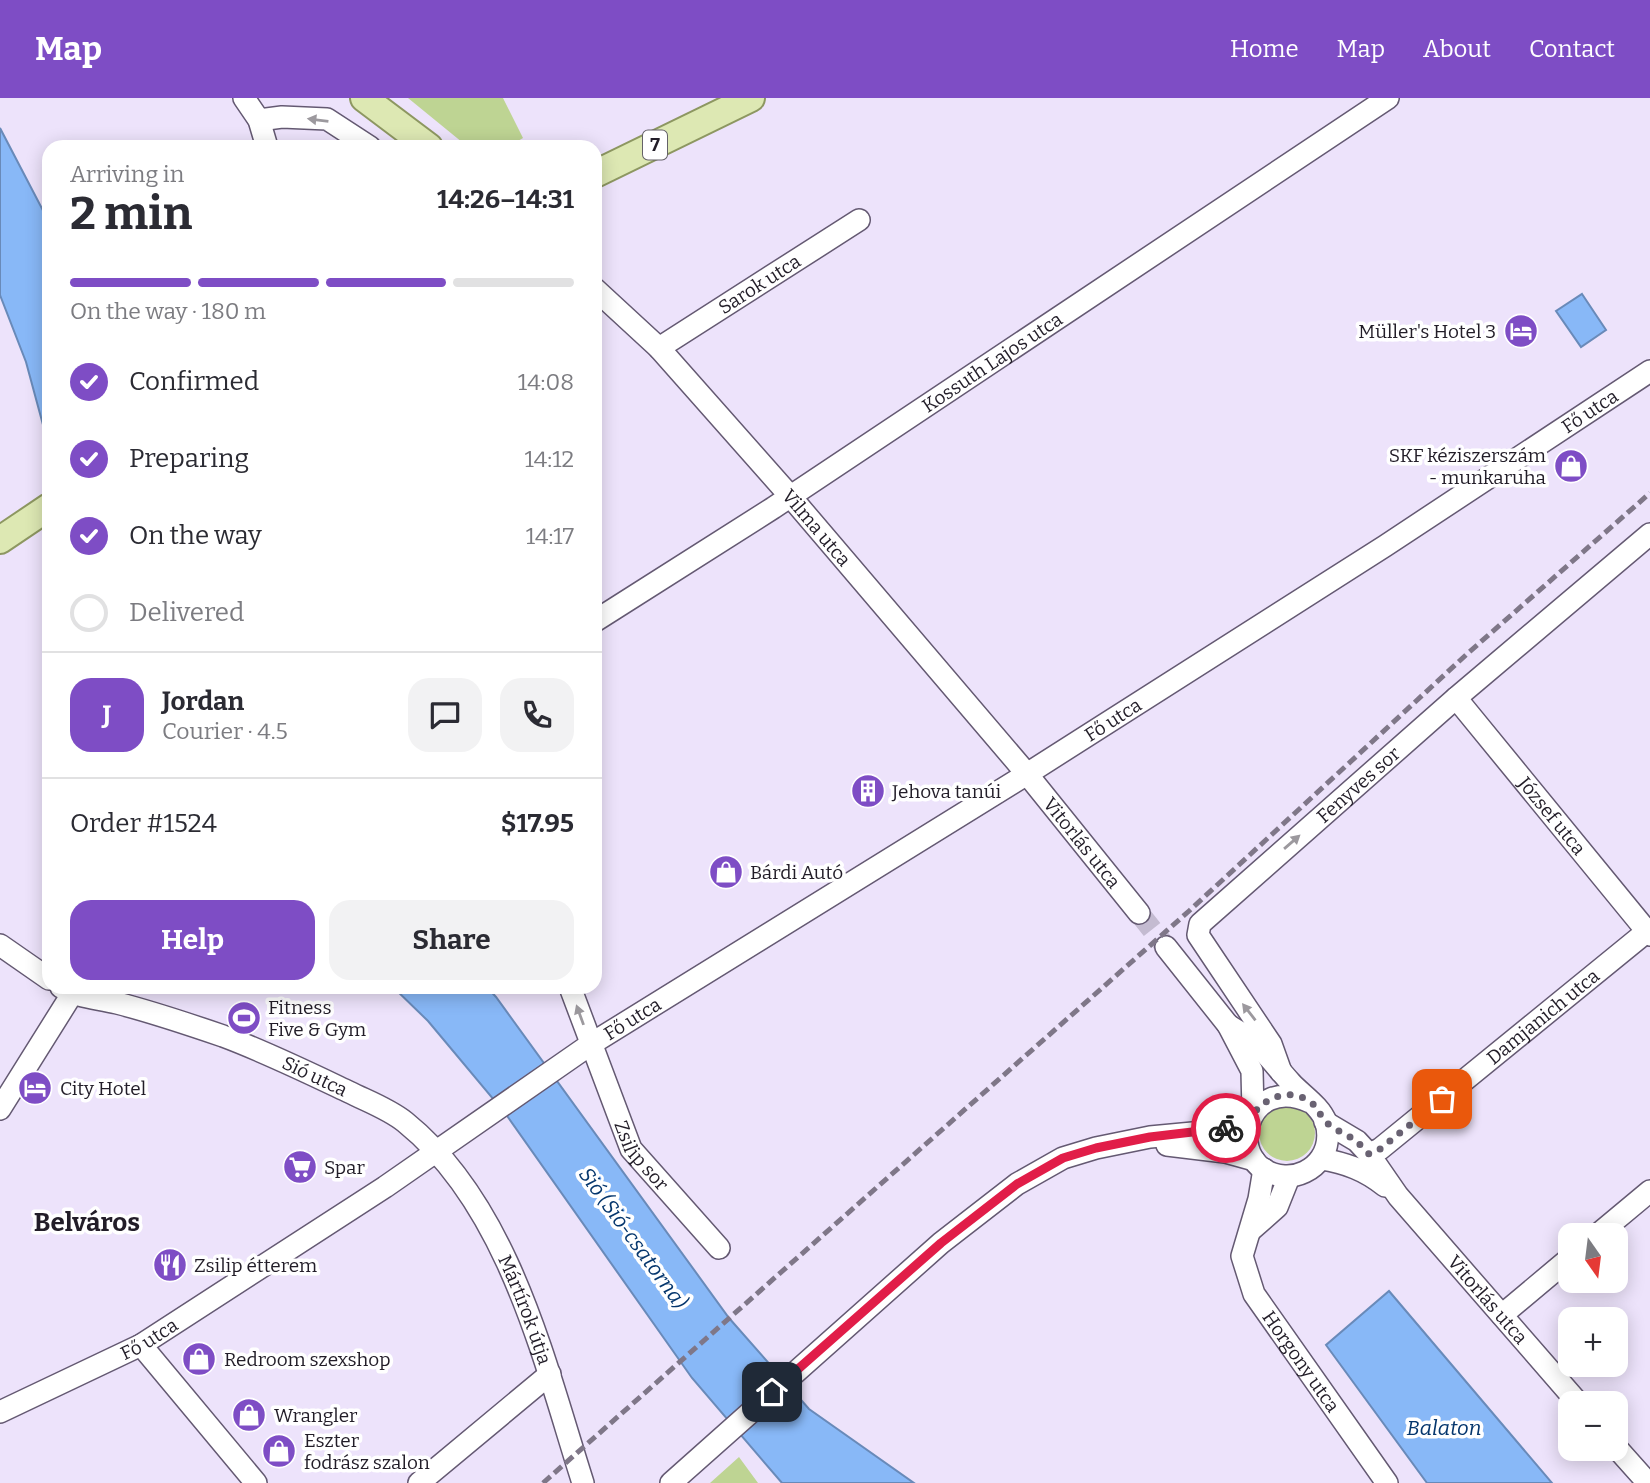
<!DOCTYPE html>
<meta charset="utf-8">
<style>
body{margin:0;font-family:Bitter,serif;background:#f2f2f3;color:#2b2b33;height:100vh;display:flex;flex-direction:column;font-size:26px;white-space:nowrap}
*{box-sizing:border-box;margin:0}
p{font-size:23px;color:#7c7c81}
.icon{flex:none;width:38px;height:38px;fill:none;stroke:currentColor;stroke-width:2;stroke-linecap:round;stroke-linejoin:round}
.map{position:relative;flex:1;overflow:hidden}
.side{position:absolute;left:42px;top:42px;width:560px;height:854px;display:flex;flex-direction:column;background:#fff;border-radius:21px;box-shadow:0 4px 18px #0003}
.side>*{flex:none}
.needle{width:46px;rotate:166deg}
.fabs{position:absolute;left:1558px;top:1125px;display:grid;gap:14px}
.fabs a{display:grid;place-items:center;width:70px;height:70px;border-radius:14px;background:#fff;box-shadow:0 4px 18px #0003;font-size:35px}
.pin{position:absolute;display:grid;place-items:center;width:60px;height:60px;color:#fff;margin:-30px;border-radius:14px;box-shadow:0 4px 10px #0006}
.courier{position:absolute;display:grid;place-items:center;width:70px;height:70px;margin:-35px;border:5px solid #e11d48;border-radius:50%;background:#fff;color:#222;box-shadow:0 2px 9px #0007}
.overview em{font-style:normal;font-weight:700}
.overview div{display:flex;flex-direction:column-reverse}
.overview{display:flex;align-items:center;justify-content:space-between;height:119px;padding:0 28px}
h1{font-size:46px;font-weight:700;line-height:52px}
.bar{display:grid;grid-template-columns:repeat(4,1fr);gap:10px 7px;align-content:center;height:84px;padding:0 28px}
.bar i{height:9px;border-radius:5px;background:#e1e1e2}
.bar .selected{background:#7e4dc5}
.bar p{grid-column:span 4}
.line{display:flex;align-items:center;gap:18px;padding:0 28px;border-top:2px solid #e1e1e2}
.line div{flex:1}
.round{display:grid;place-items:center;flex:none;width:74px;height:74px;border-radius:21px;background:#f2f2f3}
ol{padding:0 28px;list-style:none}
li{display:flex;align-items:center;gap:21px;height:77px}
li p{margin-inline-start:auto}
li .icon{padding:7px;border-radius:50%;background:#7e4dc5;color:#fff;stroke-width:4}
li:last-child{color:#7c7c81}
li i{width:38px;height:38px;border:4px solid #e1e1e2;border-radius:50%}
.action{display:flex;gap:14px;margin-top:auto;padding:14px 28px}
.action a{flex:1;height:80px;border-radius:21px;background:#7e4dc5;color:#fff;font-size:28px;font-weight:700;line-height:80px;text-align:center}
.action a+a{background:#f2f2f3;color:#2b2b33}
header{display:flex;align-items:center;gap:42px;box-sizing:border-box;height:98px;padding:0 35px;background:#7e4dc5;color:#fff}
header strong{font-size:33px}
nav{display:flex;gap:38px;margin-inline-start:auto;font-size:24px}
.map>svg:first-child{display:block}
.green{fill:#bed493}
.water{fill:#88b8f7;stroke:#698ab9;stroke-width:2}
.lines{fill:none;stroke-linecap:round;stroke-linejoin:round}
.minor-tunnel{stroke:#c4bbd1;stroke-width:21;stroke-dasharray:21 10;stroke-linecap:butt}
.minor-casing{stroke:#645972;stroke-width:24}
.major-casing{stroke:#8d9761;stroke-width:30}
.minor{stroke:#fff;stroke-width:21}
.major{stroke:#dde8b3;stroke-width:26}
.rail{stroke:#7f7788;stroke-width:5;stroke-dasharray:10 5;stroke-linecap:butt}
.oneway{fill:#9c999e}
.done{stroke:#696272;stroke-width:7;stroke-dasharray:0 12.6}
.route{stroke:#e11d48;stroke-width:9}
.labels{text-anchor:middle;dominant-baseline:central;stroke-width:7;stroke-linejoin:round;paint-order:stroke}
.shield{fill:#fff;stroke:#646168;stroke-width:2}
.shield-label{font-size:18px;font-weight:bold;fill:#221d28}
.street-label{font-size:19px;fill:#221d28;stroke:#fff}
.poi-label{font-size:19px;fill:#221d28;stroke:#fff;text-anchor:start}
.water-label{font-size:21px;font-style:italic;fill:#05366d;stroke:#fff}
.district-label{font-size:26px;font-weight:bold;fill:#221d28;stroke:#fff}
</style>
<header>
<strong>Map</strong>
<nav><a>Home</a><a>Map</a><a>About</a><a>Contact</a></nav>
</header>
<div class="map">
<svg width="1650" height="1385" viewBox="0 0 1650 1385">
<rect width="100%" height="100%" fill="#ede3fb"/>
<!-- green -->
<path class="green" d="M408,0H503L523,40L508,49H468Z
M1259 1035a28 28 0 1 1 56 0a28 28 0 1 1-56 0Z
M739,1359L758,1385H710Z"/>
<!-- water -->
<path class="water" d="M0,30L49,124V349L26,264L0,197Z
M1582,196L1606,232L1581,249L1556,213Z
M393,889H487L496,899L729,1220L809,1311L914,1385H782L692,1280L505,1015L428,923Z
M1389,1193L1552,1385H1427L1326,1247Z"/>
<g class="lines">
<!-- minor-tunnel -->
<path class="minor-tunnel" d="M1139,815L1166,849"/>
<!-- minor casing -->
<g class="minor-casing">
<g id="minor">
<path d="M244,0L259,22L267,49"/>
<path d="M259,22L282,19L327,21L370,49"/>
<path id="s1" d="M595,191L659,250L790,398L1027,676L1139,815"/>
<path id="s2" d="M659,250L859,122"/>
<path id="s3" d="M595,523L773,410L1388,0"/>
<path id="s4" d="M1456,600L1650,837"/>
<path d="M0,847L49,881"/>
<path d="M1166,849L1228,927L1252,973L1253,1014"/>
<path id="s5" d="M61,889C78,900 98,900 117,905C152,914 188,926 223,938C266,954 307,974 349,994C367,1003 389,1011 405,1024C509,1108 544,1263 583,1385"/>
<path id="s6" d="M570,889L631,1051L719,1150"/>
<path d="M1228,927C1237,933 1248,938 1255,945C1268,957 1279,972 1291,985C1302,997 1320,1008 1326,1024C1329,1036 1328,1050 1321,1060C1313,1072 1298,1079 1284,1078C1221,1072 1244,973 1310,1004"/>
<path id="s7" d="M1281,974L1271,946L1198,837L1200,826L1456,600L1650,436"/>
<path d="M0,1011L72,896"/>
<path id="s8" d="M1325,1024L1357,1043L1369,1056L1398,1098L1579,1306"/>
<path d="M1167,1047L1225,1054L1254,1062"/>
<path id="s9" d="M1369,1056L1380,1051L1650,831"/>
<path d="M1321,1061C1346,1065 1365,1072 1385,1088"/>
<path id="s10" d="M1264,1071L1259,1101L1242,1158L1254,1196L1387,1385"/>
<path d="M1251,1132L1277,1109L1289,1079"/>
<path d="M1596,1138L1650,1093"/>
<path d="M1502,1217L1570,1160"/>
<path d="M141,1247L256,1385"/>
<path id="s11" d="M0,1314L141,1247L385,1089L591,946L1027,676L1385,448L1650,273"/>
<path d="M1615,1348L1648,1385"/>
<path d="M419,1385L550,1276"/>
<path d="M671,1385L941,1145L1017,1086L1063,1060L1096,1050L1150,1039L1214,1033L1248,1024"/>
</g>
</g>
<!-- major casing -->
<g class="major-casing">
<path id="major" d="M364,0L429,49
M595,76L751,0
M0,442L49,409"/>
</g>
<!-- minor -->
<use href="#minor" class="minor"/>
<!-- major -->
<use href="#major" class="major"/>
<!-- rail -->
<path class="rail" d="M543,1385L1189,813L1467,556L1650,395"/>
</g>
<!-- one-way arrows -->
<defs><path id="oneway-solid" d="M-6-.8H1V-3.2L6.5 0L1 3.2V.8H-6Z" transform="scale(1.75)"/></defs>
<g class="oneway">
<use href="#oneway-solid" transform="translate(318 22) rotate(-173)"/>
<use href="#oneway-solid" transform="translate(1292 744) rotate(-41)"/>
<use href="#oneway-solid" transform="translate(1249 914) rotate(-128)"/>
<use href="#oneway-solid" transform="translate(580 917) rotate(-110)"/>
</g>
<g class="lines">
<!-- done -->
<path class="done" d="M1226,1030L1248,1024C1260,1001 1288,987 1312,1005C1318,1011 1320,1017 1325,1023C1333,1032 1348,1036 1357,1044C1361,1047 1365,1052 1369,1056L1380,1051L1442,1001"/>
<!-- route -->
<path class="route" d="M772,1294L941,1145L1017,1086L1063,1060L1096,1050L1150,1039L1226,1030"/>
</g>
<!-- icons -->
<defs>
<g id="hotel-disc" transform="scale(1.75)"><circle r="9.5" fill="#7e4dc5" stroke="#fff"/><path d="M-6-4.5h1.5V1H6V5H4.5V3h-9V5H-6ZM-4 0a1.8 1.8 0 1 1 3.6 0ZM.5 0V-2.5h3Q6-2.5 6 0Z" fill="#fff"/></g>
<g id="shop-disc" transform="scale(1.75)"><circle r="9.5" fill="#7e4dc5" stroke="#fff"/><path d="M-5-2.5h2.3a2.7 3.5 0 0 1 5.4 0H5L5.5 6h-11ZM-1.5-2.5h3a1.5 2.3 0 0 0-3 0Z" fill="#fff"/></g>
<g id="building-disc" transform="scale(1.75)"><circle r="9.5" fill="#7e4dc5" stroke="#fff"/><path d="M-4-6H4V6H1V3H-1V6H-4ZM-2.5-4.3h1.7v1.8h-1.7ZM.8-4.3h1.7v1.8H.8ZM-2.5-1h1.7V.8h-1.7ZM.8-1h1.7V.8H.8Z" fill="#fff"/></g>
<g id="stadium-disc" transform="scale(1.75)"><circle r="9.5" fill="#7e4dc5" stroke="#fff"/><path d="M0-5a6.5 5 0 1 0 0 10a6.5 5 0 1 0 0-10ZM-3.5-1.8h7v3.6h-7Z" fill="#fff"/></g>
<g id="supermarket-disc" transform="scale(1.75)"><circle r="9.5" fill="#7e4dc5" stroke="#fff"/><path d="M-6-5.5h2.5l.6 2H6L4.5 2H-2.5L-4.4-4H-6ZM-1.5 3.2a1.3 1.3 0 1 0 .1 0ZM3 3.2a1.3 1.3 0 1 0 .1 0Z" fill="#fff"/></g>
<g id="restaurant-disc" transform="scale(1.75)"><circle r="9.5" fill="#7e4dc5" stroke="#fff"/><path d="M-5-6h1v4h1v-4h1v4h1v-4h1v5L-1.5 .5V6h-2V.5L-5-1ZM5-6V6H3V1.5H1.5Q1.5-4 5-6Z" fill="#fff"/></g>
</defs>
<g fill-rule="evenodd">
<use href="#hotel-disc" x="1521" y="233"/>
<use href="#shop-disc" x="1571" y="368"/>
<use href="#building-disc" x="868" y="693"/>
<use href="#shop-disc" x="726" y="774"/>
<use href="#stadium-disc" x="244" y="920"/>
<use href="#hotel-disc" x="35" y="990"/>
<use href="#supermarket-disc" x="300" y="1069"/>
<use href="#restaurant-disc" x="170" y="1167"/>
<use href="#shop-disc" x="199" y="1261"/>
<use href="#shop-disc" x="249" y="1317"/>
<use href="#shop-disc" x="279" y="1353"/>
</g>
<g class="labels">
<!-- shield labels -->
<rect class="shield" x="643" y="32.5" width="24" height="29" rx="5"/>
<g class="shield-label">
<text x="655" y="47">7</text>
</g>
<!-- street labels -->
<g class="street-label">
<text stroke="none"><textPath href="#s2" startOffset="119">Sarok utca</textPath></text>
<text stroke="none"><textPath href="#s3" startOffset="474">Kossuth Lajos utca</textPath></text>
<text stroke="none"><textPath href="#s11" startOffset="1880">Fő utca</textPath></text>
<text stroke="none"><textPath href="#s1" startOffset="326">Vilma utca</textPath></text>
<text stroke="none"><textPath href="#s11" startOffset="1312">Fő utca</textPath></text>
<text stroke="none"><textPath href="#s7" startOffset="383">Fenyves sor</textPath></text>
<text stroke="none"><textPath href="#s4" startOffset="152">József utca</textPath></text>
<text stroke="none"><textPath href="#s1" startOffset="738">Vitorlás utca</textPath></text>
<text stroke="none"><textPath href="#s9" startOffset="222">Damjanich utca</textPath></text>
<text stroke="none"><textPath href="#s11" startOffset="746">Fő utca</textPath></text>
<text stroke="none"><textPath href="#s5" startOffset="270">Sió utca</textPath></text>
<text stroke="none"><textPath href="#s6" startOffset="184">Zsilip sor</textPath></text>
<text stroke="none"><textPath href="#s8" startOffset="243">Vitorlás utca</textPath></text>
<text stroke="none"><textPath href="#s5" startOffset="597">Mártírok útja</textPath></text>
<text stroke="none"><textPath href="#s11" startOffset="166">Fő utca</textPath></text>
<text stroke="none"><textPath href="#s10" startOffset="212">Horgony utca</textPath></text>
</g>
<!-- poi labels -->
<g class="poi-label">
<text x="1496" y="233" text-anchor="end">Müller's Hotel 3</text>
<text x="1546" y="357" text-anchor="end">SKF kéziszerszám<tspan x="1546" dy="22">- munkaruha</tspan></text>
<text x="892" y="693">Jehova tanúi</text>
<text x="750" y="774">Bárdi Autó</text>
<text x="268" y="909">Fitness<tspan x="268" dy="22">Five &amp; Gym</tspan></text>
<text x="60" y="990">City Hotel</text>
<text x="324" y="1069">Spar</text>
<text x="194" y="1167">Zsilip étterem</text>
<text x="224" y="1261">Redroom szexshop</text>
<text x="274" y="1317">Wrangler</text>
<text x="304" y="1342">Eszter<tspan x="304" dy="22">fodrász szalon</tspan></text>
</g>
<!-- water labels -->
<g class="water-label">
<text transform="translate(633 1140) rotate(54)">Sió (Sió-csatorna)</text>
<text x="1444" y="1330">Balaton</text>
</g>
<!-- district labels -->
<g class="district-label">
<text x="87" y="1124">Belváros</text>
</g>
</g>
</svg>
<div class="fabs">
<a><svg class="needle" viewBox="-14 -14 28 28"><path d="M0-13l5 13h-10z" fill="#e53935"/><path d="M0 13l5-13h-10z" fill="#7c7c81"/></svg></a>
<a>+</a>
<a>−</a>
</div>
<div class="pin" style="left:1442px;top:1001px;background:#ea580c"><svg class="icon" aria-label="bag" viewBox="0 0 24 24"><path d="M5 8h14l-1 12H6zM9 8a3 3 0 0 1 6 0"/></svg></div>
<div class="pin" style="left:772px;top:1294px;background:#1f2937"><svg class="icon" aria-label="home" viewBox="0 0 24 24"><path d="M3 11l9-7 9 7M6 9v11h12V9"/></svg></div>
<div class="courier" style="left:1226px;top:1030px"><svg class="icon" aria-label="bike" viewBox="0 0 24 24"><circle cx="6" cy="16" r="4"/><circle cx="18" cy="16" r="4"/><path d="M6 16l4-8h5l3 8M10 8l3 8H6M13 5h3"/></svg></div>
<section class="side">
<div class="overview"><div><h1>2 min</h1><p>Arriving in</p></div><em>14:26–14:31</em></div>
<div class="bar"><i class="selected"></i><i class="selected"></i><i class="selected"></i><i></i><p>On the way · 180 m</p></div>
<ol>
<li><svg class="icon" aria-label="check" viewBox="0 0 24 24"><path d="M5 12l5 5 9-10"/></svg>Confirmed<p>14:08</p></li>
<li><svg class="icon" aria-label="check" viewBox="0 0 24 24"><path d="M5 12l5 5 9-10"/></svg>Preparing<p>14:12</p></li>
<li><svg class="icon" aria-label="check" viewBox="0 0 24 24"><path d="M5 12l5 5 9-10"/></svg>On the way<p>14:17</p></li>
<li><i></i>Delivered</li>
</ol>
<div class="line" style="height:126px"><b class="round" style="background:#7e4dc5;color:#fff">J</b><div><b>Jordan</b><p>Courier · 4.5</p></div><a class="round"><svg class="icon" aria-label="chat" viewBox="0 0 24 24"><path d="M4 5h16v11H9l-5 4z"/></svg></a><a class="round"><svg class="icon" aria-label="phone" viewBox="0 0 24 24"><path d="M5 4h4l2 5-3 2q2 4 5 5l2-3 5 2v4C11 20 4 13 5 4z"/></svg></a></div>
<div class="line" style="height:91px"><div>Order #1524</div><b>$17.95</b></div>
<div class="action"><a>Help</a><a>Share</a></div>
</section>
</div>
